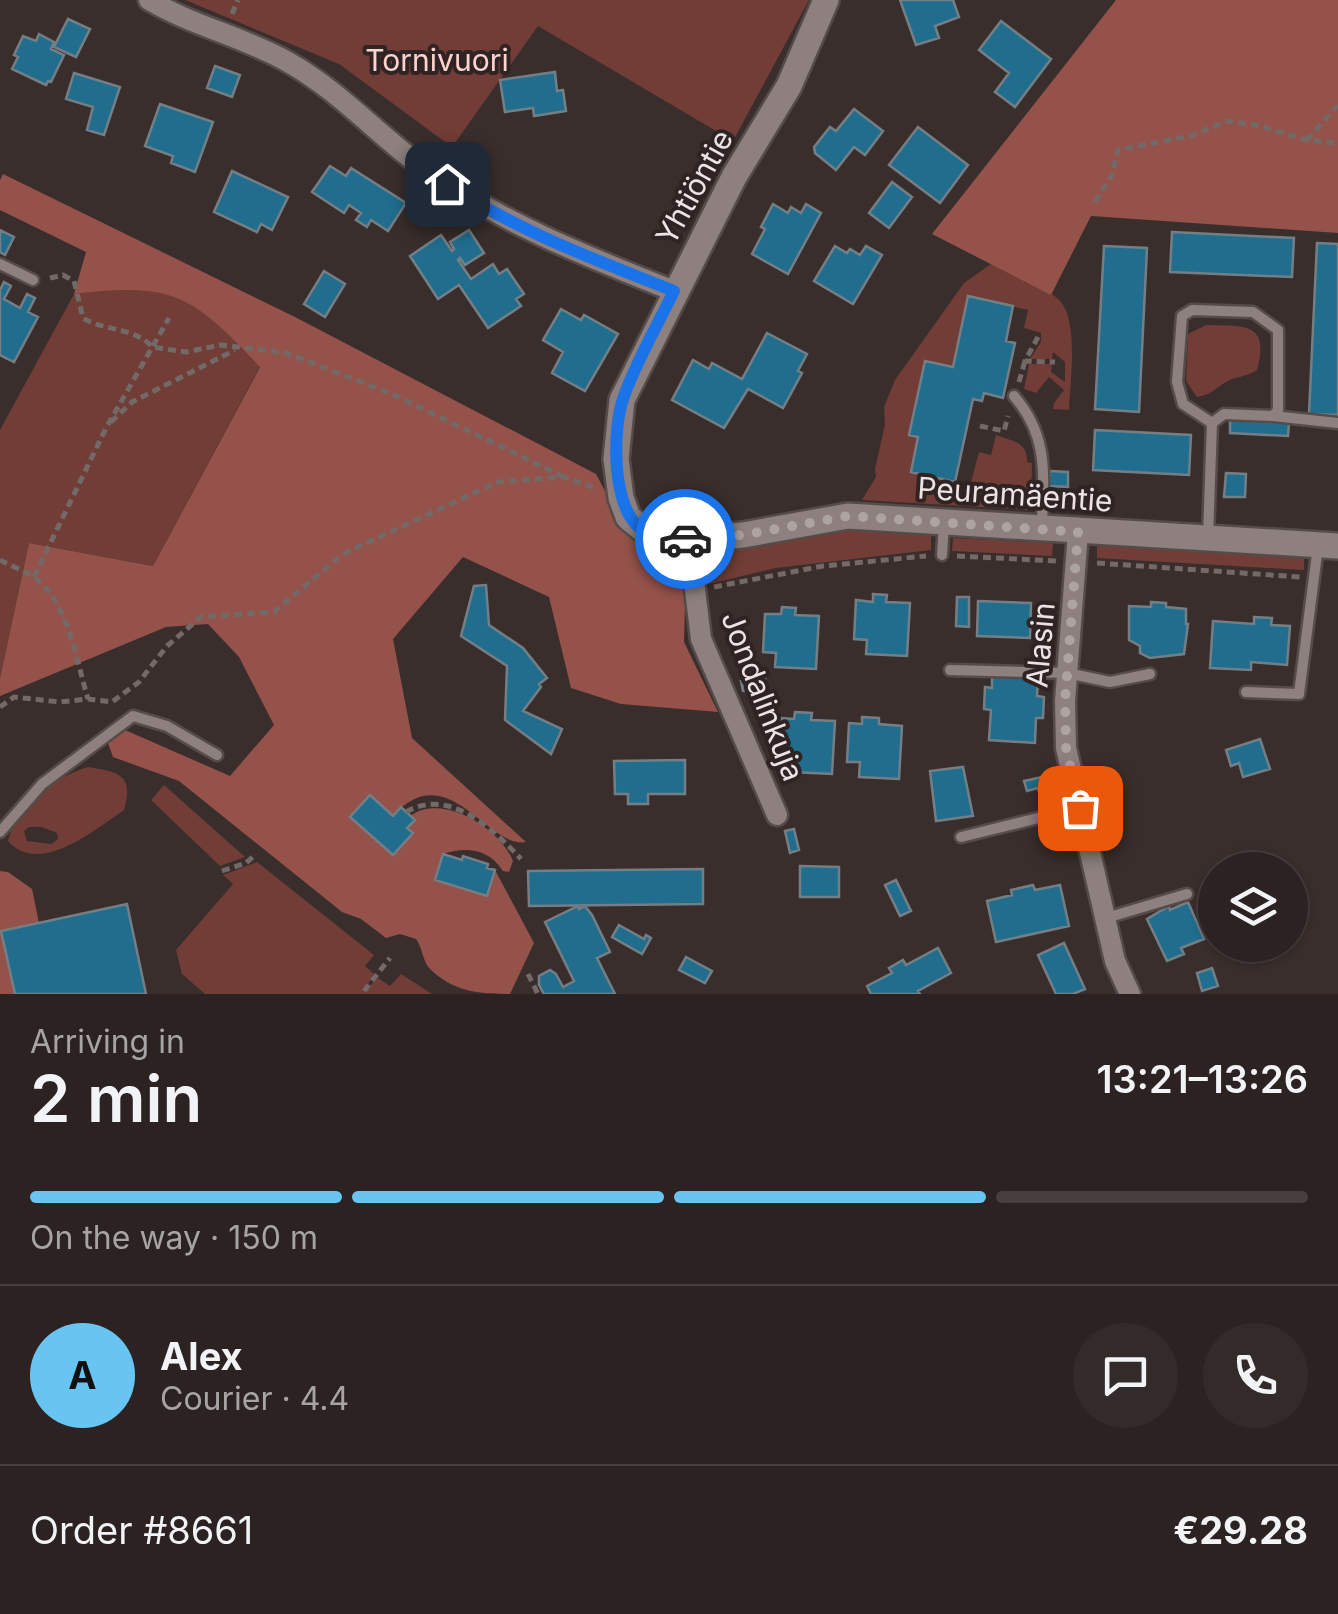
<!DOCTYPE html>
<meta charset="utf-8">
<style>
body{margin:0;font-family:Inter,sans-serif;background:#332a2a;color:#f1f3f6;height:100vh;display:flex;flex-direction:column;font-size:38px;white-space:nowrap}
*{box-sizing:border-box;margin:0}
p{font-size:32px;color:#a6a4a5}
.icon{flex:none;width:55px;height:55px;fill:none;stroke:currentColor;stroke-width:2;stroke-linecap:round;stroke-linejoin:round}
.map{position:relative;height:994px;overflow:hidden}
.details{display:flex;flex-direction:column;background:#2b2221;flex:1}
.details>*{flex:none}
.tools{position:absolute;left:1198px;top:852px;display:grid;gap:20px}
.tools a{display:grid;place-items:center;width:110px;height:110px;border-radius:50%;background:#2b2221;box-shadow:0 2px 8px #0004,0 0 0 2px #473f3f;font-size:50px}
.pin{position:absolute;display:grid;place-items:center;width:85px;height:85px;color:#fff;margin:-42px;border-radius:20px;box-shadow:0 5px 15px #0006}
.courier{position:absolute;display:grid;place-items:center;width:100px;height:100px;margin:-50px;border:8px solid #1a73e8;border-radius:50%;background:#fff;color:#222;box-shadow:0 2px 12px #0007}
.head em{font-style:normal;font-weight:600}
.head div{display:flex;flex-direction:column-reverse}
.head{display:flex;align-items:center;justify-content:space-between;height:170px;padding:0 30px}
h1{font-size:65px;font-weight:600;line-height:75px}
.bar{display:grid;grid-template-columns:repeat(4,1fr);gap:15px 10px;align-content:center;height:120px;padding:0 30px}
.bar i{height:12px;border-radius:8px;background:#473f3f}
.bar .active{background:#68c4f0}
.bar p{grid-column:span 4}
.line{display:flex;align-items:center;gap:25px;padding:0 30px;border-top:2px solid #473f3f}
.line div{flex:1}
.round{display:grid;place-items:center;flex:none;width:105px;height:105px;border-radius:52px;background:#332a2a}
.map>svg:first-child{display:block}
.green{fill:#713d36;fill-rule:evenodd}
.forest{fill:#94524a}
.building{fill:#206d8e;stroke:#747f85;stroke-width:2.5}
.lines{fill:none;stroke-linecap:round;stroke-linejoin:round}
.service-casing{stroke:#554c4a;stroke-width:15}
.minor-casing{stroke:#554c4a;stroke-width:25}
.tertiary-casing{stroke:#554c4a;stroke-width:30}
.path{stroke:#736967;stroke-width:5;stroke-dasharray:8 5;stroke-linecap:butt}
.service{stroke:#8d807e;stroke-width:10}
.minor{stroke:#8d807e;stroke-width:20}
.tertiary{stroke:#8d807e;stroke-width:25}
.done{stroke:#ada4a2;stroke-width:10;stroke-dasharray:0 18}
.route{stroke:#1a73e8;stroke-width:12}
.labels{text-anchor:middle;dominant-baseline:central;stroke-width:8;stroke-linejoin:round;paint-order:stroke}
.park-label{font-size:30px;fill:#fdd3cd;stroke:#2f2423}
.street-label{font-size:30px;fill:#ebe4e2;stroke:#2f2423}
</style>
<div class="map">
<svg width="1338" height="994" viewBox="0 0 1338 994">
<rect width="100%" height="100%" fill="#392e2c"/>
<!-- green -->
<path class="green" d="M185,0H809L733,141L538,26L452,147L339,64Z
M991,264C1008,273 1047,287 1060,301C1079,322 1070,383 1069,410L1053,409L1054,403L1064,390L1049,377L1036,393L1024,389L1029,364H1052L1051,372L1065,382V362L1053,352L1052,359H1030L1041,342V333L1024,328L1028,310L969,296L953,367L925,361L909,434L918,437L911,472L970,486L979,452L991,455L996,435C1012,441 1028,442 1027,462L1032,463L1031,507L1029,510L862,500L876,477L875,469L885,424L884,407L895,380L964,283Z
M112,289C125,289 139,288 152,290C197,295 231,336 260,366L153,566L29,543L0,678V430L74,294Z
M1206,325C1245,326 1270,322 1257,370C1247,377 1236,376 1226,382C1214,389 1211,395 1197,397L1186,381L1188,334Z
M848,530L931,536V550L776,568L705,585C703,577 701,569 708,562C732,539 814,533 848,530Z
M953,538L1053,543L1052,556L952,551Z
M1097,545L1304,557V570L1097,558Z
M88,767C120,772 134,775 124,810C96,829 39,877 8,841C16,806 55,777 88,767ZM29,827H42L57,833L58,839L51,844L27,841L24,831Z
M164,785L245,857L220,866L151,800Z
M257,862L374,955L365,966L374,974L364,991L378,978L390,986L401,974L432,994H205L182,974L176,950L233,884L223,875Z"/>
<!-- forest -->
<path class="forest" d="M1116,0H1338V233L1091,216L1051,295L932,234Z
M3,174L295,317L596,474L622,523L646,542L679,557L686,568L684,642L718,712L621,704L571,688L549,597L463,557L393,639L412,738L526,842C487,849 448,755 393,816L370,795L350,817L393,855L412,834L407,828L415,821L410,816C442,792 500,828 513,861L509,872L503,871C489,849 467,846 443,854L435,880L486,896L495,870L534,943L510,994C479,994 453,992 429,968C423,961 422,947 416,939L400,934L386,938L361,919L342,912L179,781L113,757L108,743L117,732L125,730L230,776L274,725L239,657L208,624L166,627L0,696V678L29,543L153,566L260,367C192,295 174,282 74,294L86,252L0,210V180Z
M0,871L8,872L32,889L39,923L15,994H0Z"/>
<!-- building -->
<path class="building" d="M900,0H953L959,17L935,26L939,38L916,45Z
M68,19L90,29L76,57L54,47Z
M1001,21L1051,59L1015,107L995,92L1009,73L979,50Z
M39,34L54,42L51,49L64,55L51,82L48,81L46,85L12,69L18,57L14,55L23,36L36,41Z
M215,66L240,75L232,97L207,88Z
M555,72L557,91L563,90L566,111L534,116L533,108L505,112L500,80Z
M74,73L120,87L104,135L87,130L93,107L66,99Z
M160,104L213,122L195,172L171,163L173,156L145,146Z
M854,109L883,131L865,155L854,147L836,170L815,153L814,147L830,127L836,131Z
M918,127L968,165L940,203L889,165Z
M330,166L346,176L351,168L406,203L388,231L371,220L367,227L356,220L361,213L349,205L344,213L312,192Z
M232,171L288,197L272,230L261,224L257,232L214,212Z
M892,182L912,197L889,228L869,213Z
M773,204L788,213L791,207L801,213L806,204L821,213L788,274L752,254L765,229L761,227Z
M0,230L14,237L5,255L0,252Z
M469,230L484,253L465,265L460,258L458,260L471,279L493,264L499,274L507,269L524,294L516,299L521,306L488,328L459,285L438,299L410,256L441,235L452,251L454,249L450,242Z
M1172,232L1294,238L1292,277L1170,272Z
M1317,243L1338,244V415L1309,414Z
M835,246L847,253L850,249L860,255L866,246L882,255L853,304L814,281Z
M1104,246L1147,248L1139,412L1095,409Z
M324,271L345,284L325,317L304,304Z
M4,282L11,286L4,299L20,308L27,294L35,298L28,312L38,317L14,362L0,355V290Z
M968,296L1013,306L1006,341L1015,343L1003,398L984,393L982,401L973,399L955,482L911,472L918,437L909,435L925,361L953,367Z
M561,309L581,320L584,315L618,334L585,391L552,373L563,352L543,340Z
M767,333L807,354L798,371L802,373L783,408L748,389L724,428L672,400L693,360L709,369L712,363L742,379Z
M1230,420L1289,423L1288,436L1230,433Z
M1095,430L1191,435L1189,475L1093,470Z
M1050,471L1068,472V487L1049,486Z
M1226,473L1246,474L1245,497H1224Z
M486,585L489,625L523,648L547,678L539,684L541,687L523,711L562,729L551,754L505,720L507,666L461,636L474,586Z
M873,594L887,595L886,602L910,603L907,656L866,654L867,640L854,639L856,600L873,602Z
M957,597H969V627L956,626Z
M978,601L1031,603L1030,638L977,636Z
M1151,602L1166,603V607L1186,609V624H1188L1184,654L1150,658L1140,653V646L1129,640V606L1151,607Z
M782,607L796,608L795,615L819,616L816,669L775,667L776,653L763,652L765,614H781Z
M1254,617L1272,618L1271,625L1290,626L1287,665L1251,662V670L1210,668L1213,621L1254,624Z
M992,676L1038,678L1037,696L1044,697L1043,718H1036L1035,743L989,740L991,710L984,709L985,687L992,688Z
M765,678L766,689L743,691L741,681Z
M795,712L812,713L811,720L835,721L832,774L792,772V758L779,757L781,718L794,719Z
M862,717L879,718V724L902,726L899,779L859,777L860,762H847L849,723L862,724Z
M1260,739L1270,769L1243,777L1239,763L1231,766L1226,750Z
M685,760V794H648V804H628V794H615L614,761Z
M963,767L973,816L936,821L930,771Z
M1047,776L1051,794L1040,796L1038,788L1027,791L1024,781Z
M370,795L393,816L401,807L415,820L407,828L413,833L393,855L350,817Z
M794,829L799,850L790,853L785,831Z
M443,854L462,860L463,856L488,864L487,868L495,870L487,896L435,880Z
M800,866L839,867V897H800Z
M703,869V904L529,906L528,871Z
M896,880L911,911L900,916L885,885Z
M1033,885L1035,890L1060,885L1069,926L996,942L987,901L1012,895L1011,890Z
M1188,902L1204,939L1181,948L1184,954L1167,961L1147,919L1169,906L1170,910Z
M127,904L146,994H15L1,931Z
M578,906L579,909L585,906L592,915L610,952L597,958L615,994H544L539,985V976L550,970L556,974L563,987L574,981L545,922Z
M619,925L644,939L646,935L651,938L642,954L612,937Z
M1064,943L1085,989L1073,994H1056L1038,955Z
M938,948L951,973L918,991L920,994H871L867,986L892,973L889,968L903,960L906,965Z
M686,957L712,971L705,983L679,970Z
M1212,968L1218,986L1202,991L1197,973Z"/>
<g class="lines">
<!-- service casing -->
<g class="service-casing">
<path id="service" d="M0,264L33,280
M1014,396C1050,438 1043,476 1042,528
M1273,416L1338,423
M1208,537L1212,423L1183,404L1177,382L1182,316L1192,310L1253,312L1278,330V410L1273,416L1224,414L1212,423
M942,555L944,523
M950,670L1067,673L1110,682L1150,674
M1246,692L1299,694L1318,546
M0,832L42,784L133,716L167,726L217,755
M961,837L1079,808
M1106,918L1187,894"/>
</g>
<!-- minor casing -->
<g class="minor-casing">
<path id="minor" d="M149,0C193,26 244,37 288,62C338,90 376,133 421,166C499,222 585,256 674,291
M1078,532L1065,701L1066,748L1115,961L1130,994
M689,540L701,639L777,815"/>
</g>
<!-- tertiary casing -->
<g class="tertiary-casing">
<path id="tertiary" d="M826,0L789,86L734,177L622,400L616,459L621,498L628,517L645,531L689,540L743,535L848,516L1338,546"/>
</g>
<!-- path -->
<path class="path" d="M232,14L238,0
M1307,140L1338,105
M1095,202L1112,175L1118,150L1191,136L1227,121L1256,125L1307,140L1338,143
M50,278L63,275L74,281L83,318C104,331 137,328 152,347L186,352L221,345L287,353L394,395L562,476
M1038,337L1025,361L1055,362
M1019,382L1025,361
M111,422L132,402L235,350
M980,426L1004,431L1008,416
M957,556L1056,561
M0,560C11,566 25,571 35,578C69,604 76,660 88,699
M1097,563L1300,577
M34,577L106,428L169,318
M714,587L823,566L926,556
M0,707L14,697L60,702L88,699L112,702L139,682L167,646L201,617L274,612L343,554L498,482L564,477L595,488
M406,812C449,787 492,828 521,859
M222,871L246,863L255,855
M528,974L538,994
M364,991L390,958"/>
<!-- service -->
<use href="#service" class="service"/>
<!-- minor -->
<use href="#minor" class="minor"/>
<!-- tertiary -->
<use href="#tertiary" class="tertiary"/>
</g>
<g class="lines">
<!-- done -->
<path class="done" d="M685,539L743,535L848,516L1078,532L1065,701L1066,748L1080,808"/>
<!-- route -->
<path class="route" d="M447,184C517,231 596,260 674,291C657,326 637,360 624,396C612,427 610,517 647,532C658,536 673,537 685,539"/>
</g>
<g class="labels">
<!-- park labels -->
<g class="park-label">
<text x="437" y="60">Tornivuori</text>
</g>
<!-- street labels -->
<g class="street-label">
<text transform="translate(694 187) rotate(-61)">Yhtiöntie</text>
<text transform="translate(1015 494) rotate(4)">Peuramäentie</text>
<text transform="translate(1040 645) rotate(-85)">Alasin</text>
<text transform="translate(763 696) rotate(69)">Jondalinkuja</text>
</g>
</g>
</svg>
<div class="tools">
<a><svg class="icon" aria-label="layers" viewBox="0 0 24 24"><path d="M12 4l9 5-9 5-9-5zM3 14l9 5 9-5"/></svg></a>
</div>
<div class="pin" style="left:1080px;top:808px;background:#ea580c"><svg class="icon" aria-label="bag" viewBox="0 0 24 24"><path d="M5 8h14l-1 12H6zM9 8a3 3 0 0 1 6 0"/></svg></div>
<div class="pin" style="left:447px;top:184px;background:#1f2937"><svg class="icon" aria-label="home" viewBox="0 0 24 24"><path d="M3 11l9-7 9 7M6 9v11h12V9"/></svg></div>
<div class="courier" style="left:685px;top:539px"><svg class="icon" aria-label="car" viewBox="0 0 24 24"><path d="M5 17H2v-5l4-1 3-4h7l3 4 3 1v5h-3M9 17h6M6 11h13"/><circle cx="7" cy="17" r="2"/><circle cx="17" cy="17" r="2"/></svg></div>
</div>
<section class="details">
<div class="head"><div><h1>2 min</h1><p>Arriving in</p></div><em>13:21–13:26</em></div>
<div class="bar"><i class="active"></i><i class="active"></i><i class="active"></i><i></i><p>On the way · 150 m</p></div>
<div class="line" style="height:180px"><b class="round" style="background:#68c4f0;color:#111">A</b><div><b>Alex</b><p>Courier · 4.4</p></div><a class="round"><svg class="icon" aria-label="chat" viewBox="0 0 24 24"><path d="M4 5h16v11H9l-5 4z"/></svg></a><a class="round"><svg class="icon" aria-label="phone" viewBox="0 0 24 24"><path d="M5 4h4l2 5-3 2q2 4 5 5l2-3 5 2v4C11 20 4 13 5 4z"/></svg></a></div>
<div class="line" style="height:130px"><div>Order #8661</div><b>€29.28</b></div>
</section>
